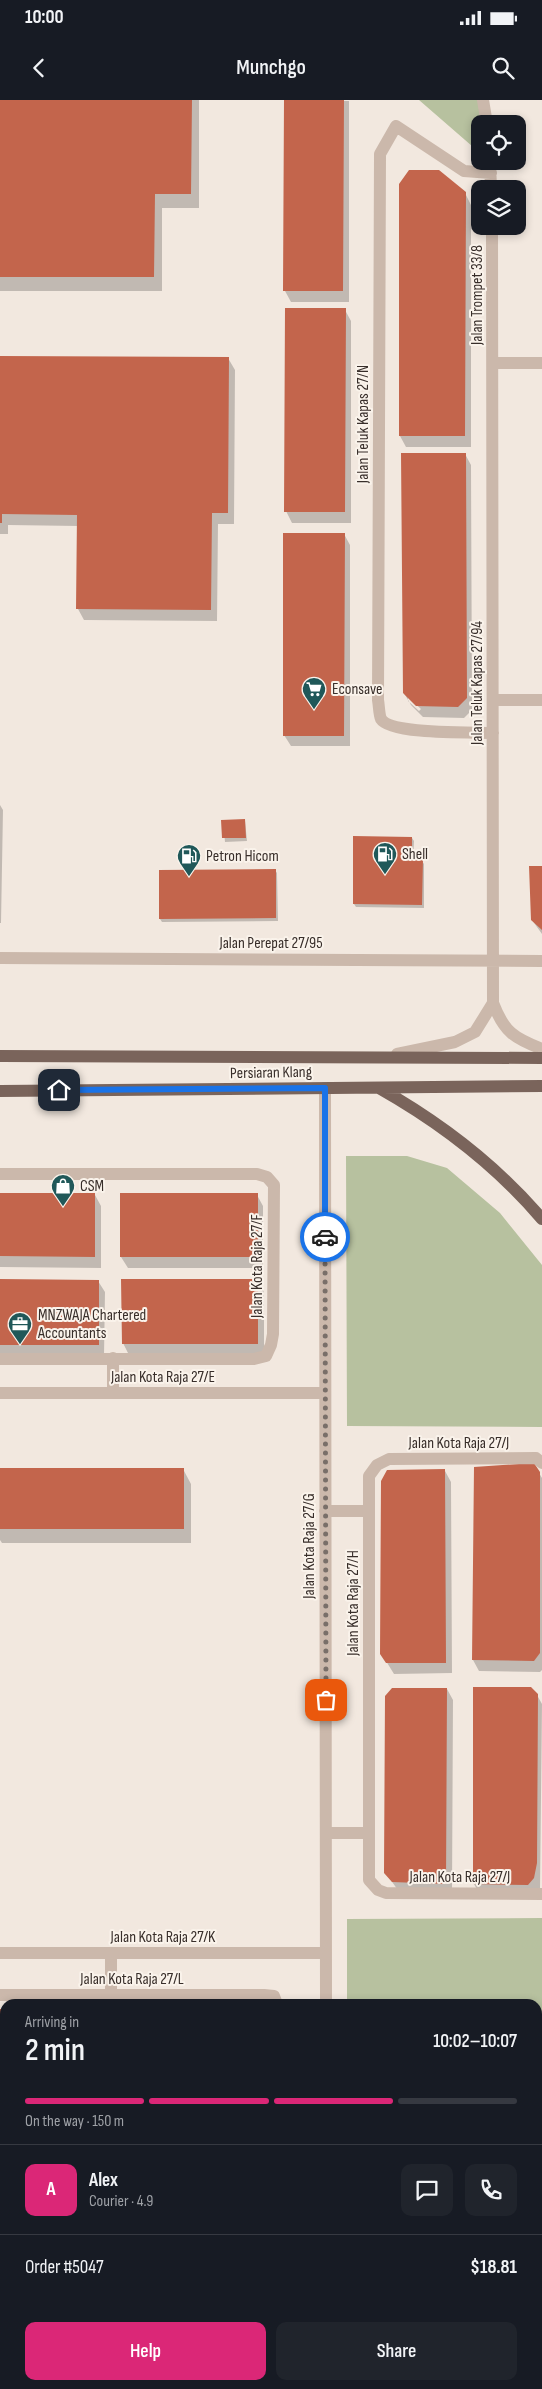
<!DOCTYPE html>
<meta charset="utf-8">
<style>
body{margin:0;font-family:"Sofia Sans Condensed",sans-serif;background:#20242c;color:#f1f3f6;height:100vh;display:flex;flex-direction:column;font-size:19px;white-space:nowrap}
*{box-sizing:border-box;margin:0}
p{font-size:16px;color:#9ea1a6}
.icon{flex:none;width:28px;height:28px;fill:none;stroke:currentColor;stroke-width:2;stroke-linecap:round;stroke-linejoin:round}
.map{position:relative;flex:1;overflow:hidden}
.drawer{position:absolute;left:0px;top:1899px;width:542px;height:391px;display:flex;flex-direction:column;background:#171b24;border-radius:15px 15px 0 0;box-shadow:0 2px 8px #0003}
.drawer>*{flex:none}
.controls{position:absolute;left:471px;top:15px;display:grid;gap:10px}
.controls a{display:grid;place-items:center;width:55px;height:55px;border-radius:10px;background:#171b24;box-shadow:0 2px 8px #0003;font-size:25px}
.pin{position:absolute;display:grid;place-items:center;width:42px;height:42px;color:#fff;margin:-21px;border-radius:10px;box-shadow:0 2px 8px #0006}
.courier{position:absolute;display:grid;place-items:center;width:50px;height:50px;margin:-25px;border:4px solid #1a73e8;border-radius:50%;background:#fff;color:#222;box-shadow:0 1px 6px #0007}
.summary em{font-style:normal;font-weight:600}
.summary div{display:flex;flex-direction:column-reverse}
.summary{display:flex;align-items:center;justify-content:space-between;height:85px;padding:0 25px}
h1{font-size:32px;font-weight:600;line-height:38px}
.bar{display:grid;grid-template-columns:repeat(4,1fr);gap:8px 5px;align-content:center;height:60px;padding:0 25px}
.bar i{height:6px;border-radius:4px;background:#363941}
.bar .active{background:#db2777}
.bar p{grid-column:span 4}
.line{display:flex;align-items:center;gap:12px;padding:0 25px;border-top:1px solid #363941}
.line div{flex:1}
.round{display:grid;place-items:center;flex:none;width:52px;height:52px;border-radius:10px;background:#20242c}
.primary-button{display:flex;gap:10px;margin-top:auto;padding:10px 25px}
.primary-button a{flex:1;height:58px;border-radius:10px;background:#db2777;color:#fff;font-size:20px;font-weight:600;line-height:58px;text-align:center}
.primary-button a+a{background:#20242c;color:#f1f3f6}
.status{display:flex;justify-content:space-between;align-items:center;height:35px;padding:0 25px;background:#171b24;direction:ltr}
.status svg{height:14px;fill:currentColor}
header{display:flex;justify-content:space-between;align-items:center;height:65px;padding:0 25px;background:#171b24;font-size:22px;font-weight:600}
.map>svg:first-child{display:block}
.green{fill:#b7c19f}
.shadow{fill:#0003;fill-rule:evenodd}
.building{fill:#c3654c}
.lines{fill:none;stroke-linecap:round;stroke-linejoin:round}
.minor{stroke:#cbb8ab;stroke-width:12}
.secondary{stroke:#9e877c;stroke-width:12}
.primary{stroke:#7a645b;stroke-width:12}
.done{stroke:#796f69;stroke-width:5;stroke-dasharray:0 9}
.route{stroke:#1a73e8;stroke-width:6}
.labels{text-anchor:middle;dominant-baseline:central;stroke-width:4;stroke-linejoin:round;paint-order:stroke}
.street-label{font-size:16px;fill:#382e2a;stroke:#faf3eb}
.poi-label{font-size:16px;fill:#382e2a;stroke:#faf3eb;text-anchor:start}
</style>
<div class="status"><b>10:00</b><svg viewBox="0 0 49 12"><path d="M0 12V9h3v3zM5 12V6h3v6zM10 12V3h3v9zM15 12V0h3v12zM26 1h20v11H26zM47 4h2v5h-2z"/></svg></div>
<header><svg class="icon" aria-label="back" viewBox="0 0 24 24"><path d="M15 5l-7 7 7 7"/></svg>Munchgo<svg class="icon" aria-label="search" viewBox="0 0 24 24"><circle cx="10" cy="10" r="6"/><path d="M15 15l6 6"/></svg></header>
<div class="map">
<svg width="542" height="2289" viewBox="0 0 542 2289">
<rect width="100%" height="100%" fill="#f2e8df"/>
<!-- green -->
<path class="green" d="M419,0H478L481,24L480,53Z
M346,1056H407L447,1068L500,1113L542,1165V1327L347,1326Z
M542,1818V1982L538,1990V1904H347V1819Z
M540,2183H542V2289H541Z"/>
<!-- shadow -->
<path class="shadow" d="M0,0H199V108H162V191H0Z
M285,0L349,1V202H291L285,191Z
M465,93L471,105V347H406L400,336Z
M345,210L351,221V423H292L286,411Z
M0,257L228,258L235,270L234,424H218L217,521L84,520L78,509V426L8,425V434H0Z
M465,354L471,365L472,610L464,618L423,617L411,605L404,593ZM408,597L421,609L419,611L408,601Z
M344,434L350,445V646H291L284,635Z
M0,705L3,710L1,823H0Z
M223,721H245L247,741L225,742Z
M412,738L414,741L413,761H422L424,764V808L356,807L354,804Z
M542,767V834L532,820Z
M275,770L277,773L278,821L162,822L160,819Z
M0,1094L95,1095L101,1106V1168L0,1167Z
M257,1095L263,1106V1168H128L121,1157Z
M257,1180L264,1192V1255H129L123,1243Z
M0,1181H98L105,1192L104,1256H0Z
M0,1369H183L191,1384V1443H2L0,1440Z
M445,1371L451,1382L452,1573L394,1574L381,1553L382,1381Z
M539,1373L542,1378V1570L540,1572L479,1571L473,1560Z
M447,1589L453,1600L452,1795L400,1793L385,1772Z
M537,1595L542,1604L540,1790L480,1795L474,1784Z
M0,1910H5V1987H0Z
M0,2003H5V2077H0Z
M0,2254H5V2285H72V2289H0Z
M214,2285H262V2289H214Z
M277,2285H325V2289H277Z
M377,2285H427V2289H376Z
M443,2285H489V2289H443Z"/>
<!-- building -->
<path class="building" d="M0,0H192L191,94H155L154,177H0Z
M284,0H344L343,191H283Z
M409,70H439L466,92L465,336H399V84Z
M285,208H346L345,412H284Z
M0,256L229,257L228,413H212L211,510L76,509L77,415L2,414V423H0Z
M401,353H466L467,598L458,607L416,606L403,593Z
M283,433H345L344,636H283Z
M245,719L246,738H222L221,720Z
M353,736L412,737V759H423L422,805L353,804Z
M529,766H542V830L531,820Z
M276,769V818L159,819V770Z
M0,1093H95V1157L0,1156Z
M120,1093H258V1157H120Z
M0,1179L99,1180V1245H0Z
M121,1179H258V1244H122Z
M534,1363L540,1372V1553L534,1561L472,1560L474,1367Z
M0,1368H184V1429H0Z
M445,1369L446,1563H386L380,1554L381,1381L387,1370Z
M473,1587H531L538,1594L537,1763L534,1778L528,1785L473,1784Z
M392,1588H447L446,1784L392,1782L384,1773L385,1596Z
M0,1909H5V1976H0Z
M0,2002H5V2066H0Z
M0,2253H5V2285H69V2289H0Z
M213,2285H258V2289H213Z
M276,2285H321V2289H276Z
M375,2285H423V2289H375Z
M442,2285H486V2289H442Z"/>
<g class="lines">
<!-- minor -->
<path class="minor" d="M483,0L487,24
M490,61L491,89
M491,73L464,71L396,26L380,54L378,600C379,605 379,615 381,619C391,635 473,632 493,633
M492,126L493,903C504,932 514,938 542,949
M493,263H542
M493,600H542
M0,858L542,861
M397,954L455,942L475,932L493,903
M325,988L326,1904
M0,1074H257L267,1077L274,1085L273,1234L271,1245L266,1256L254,1259H0
M113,1258V1293
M0,1293H325
M542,1363L536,1358L389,1359L377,1365L369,1376V1780L378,1790L386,1793L542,1794
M325,1411H369
M326,1733H369
M0,1853H326
M111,1853V1895
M0,1895H264L274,1896L277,1904
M0,2078H5
M0,2225H5
M101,2285V2289
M135,2285V2289
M192,2285V2289
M354,2285V2289
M522,2285V2289"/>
<!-- secondary -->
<path class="secondary" d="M538,2047L542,2042
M0,2134H5
M538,2134H542
M538,2165H542
M0,2170H5"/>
<!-- primary -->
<path class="primary" d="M0,956L542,958
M379,988C441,1023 496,1065 542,1119
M0,991L542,986"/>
</g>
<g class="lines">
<!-- done -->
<path class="done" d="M325,1137L326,1600"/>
<!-- route -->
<path class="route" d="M59,990L325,988V1137"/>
</g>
<!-- icons -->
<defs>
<g id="supermarket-pin" transform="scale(1.25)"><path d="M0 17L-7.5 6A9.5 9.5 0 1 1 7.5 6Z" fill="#205859" stroke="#faf3eb"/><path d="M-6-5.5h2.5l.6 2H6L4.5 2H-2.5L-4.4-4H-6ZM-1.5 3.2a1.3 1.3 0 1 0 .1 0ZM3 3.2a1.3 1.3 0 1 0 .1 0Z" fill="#fff"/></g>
<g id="fuel-pin" transform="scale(1.25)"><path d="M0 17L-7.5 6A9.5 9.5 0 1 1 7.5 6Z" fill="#205859" stroke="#faf3eb"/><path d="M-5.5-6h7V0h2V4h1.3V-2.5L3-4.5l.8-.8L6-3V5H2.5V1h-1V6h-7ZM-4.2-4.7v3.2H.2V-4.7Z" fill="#fff"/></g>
<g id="shop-pin" transform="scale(1.25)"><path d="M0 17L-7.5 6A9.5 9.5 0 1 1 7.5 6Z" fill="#205859" stroke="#faf3eb"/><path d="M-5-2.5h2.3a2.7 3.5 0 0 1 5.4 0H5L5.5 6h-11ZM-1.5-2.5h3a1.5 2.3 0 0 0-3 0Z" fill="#fff"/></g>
<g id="office-pin" transform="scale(1.25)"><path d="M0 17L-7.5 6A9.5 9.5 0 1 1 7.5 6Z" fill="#205859" stroke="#faf3eb"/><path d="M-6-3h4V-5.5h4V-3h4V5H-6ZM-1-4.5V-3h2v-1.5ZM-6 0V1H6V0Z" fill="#fff"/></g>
</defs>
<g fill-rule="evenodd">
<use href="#supermarket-pin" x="314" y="589"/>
<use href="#fuel-pin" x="385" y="754"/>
<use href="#fuel-pin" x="189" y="756"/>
<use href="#shop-pin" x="63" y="1086"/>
<use href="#office-pin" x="20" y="1224"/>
</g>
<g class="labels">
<!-- street labels -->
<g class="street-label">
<text transform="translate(477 195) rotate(-90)">Jalan Trompet 33/8</text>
<text transform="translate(363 324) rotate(-90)">Jalan Teluk Kapas 27/N</text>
<text transform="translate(477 583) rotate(-90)">Jalan Teluk Kapas 27/94</text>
<text x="271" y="843">Jalan Perepat 27/95</text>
<text transform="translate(271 973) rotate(-1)">Persiaran Klang</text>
<text transform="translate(257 1166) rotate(-90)">Jalan Kota Raja 27/F</text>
<text x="163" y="1277">Jalan Kota Raja 27/E</text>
<text x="459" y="1343">Jalan Kota Raja 27/J</text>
<text transform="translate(309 1446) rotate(-90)">Jalan Kota Raja 27/G</text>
<text transform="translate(353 1503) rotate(-90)">Jalan Kota Raja 27/H</text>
<text x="460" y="1777">Jalan Kota Raja 27/J</text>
<text x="163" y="1837">Jalan Kota Raja 27/K</text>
<text x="132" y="1879">Jalan Kota Raja 27/L</text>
</g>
<!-- poi labels -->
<g class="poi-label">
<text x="332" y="589">Econsave</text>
<text x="402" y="754">Shell</text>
<text x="206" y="756">Petron Hicom</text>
<text x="80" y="1086">CSM</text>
<text x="38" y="1215">MNZWAJA Chartered<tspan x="38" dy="18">Accountants</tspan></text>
</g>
</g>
</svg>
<div class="controls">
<a><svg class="icon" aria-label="locate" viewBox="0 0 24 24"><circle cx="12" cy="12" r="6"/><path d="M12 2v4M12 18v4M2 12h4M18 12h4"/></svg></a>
<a><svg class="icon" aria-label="layers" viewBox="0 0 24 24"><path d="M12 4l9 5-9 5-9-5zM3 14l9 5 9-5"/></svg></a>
</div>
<div class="pin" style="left:326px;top:1600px;background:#ea580c"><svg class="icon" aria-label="bag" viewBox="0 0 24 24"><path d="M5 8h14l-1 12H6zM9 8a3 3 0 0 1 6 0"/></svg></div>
<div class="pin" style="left:59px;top:990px;background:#1f2937"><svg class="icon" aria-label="home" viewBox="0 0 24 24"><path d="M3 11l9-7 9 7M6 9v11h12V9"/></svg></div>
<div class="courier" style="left:325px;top:1137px"><svg class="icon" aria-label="car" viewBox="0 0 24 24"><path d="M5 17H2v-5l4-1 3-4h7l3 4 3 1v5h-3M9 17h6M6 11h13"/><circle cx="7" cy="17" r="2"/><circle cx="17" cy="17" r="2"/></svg></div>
<section class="drawer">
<div class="summary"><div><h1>2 min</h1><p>Arriving in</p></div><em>10:02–10:07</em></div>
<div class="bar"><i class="active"></i><i class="active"></i><i class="active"></i><i></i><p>On the way · 150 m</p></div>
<div class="line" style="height:90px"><b class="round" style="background:#db2777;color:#fff">A</b><div><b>Alex</b><p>Courier · 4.9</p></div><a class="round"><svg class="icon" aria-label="chat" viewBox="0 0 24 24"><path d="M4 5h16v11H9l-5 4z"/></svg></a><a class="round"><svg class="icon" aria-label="phone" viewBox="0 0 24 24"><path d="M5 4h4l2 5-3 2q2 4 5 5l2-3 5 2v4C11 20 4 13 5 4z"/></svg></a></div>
<div class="line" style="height:65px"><div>Order #5047</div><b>$18.81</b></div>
<div class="primary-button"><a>Help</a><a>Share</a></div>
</section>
</div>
